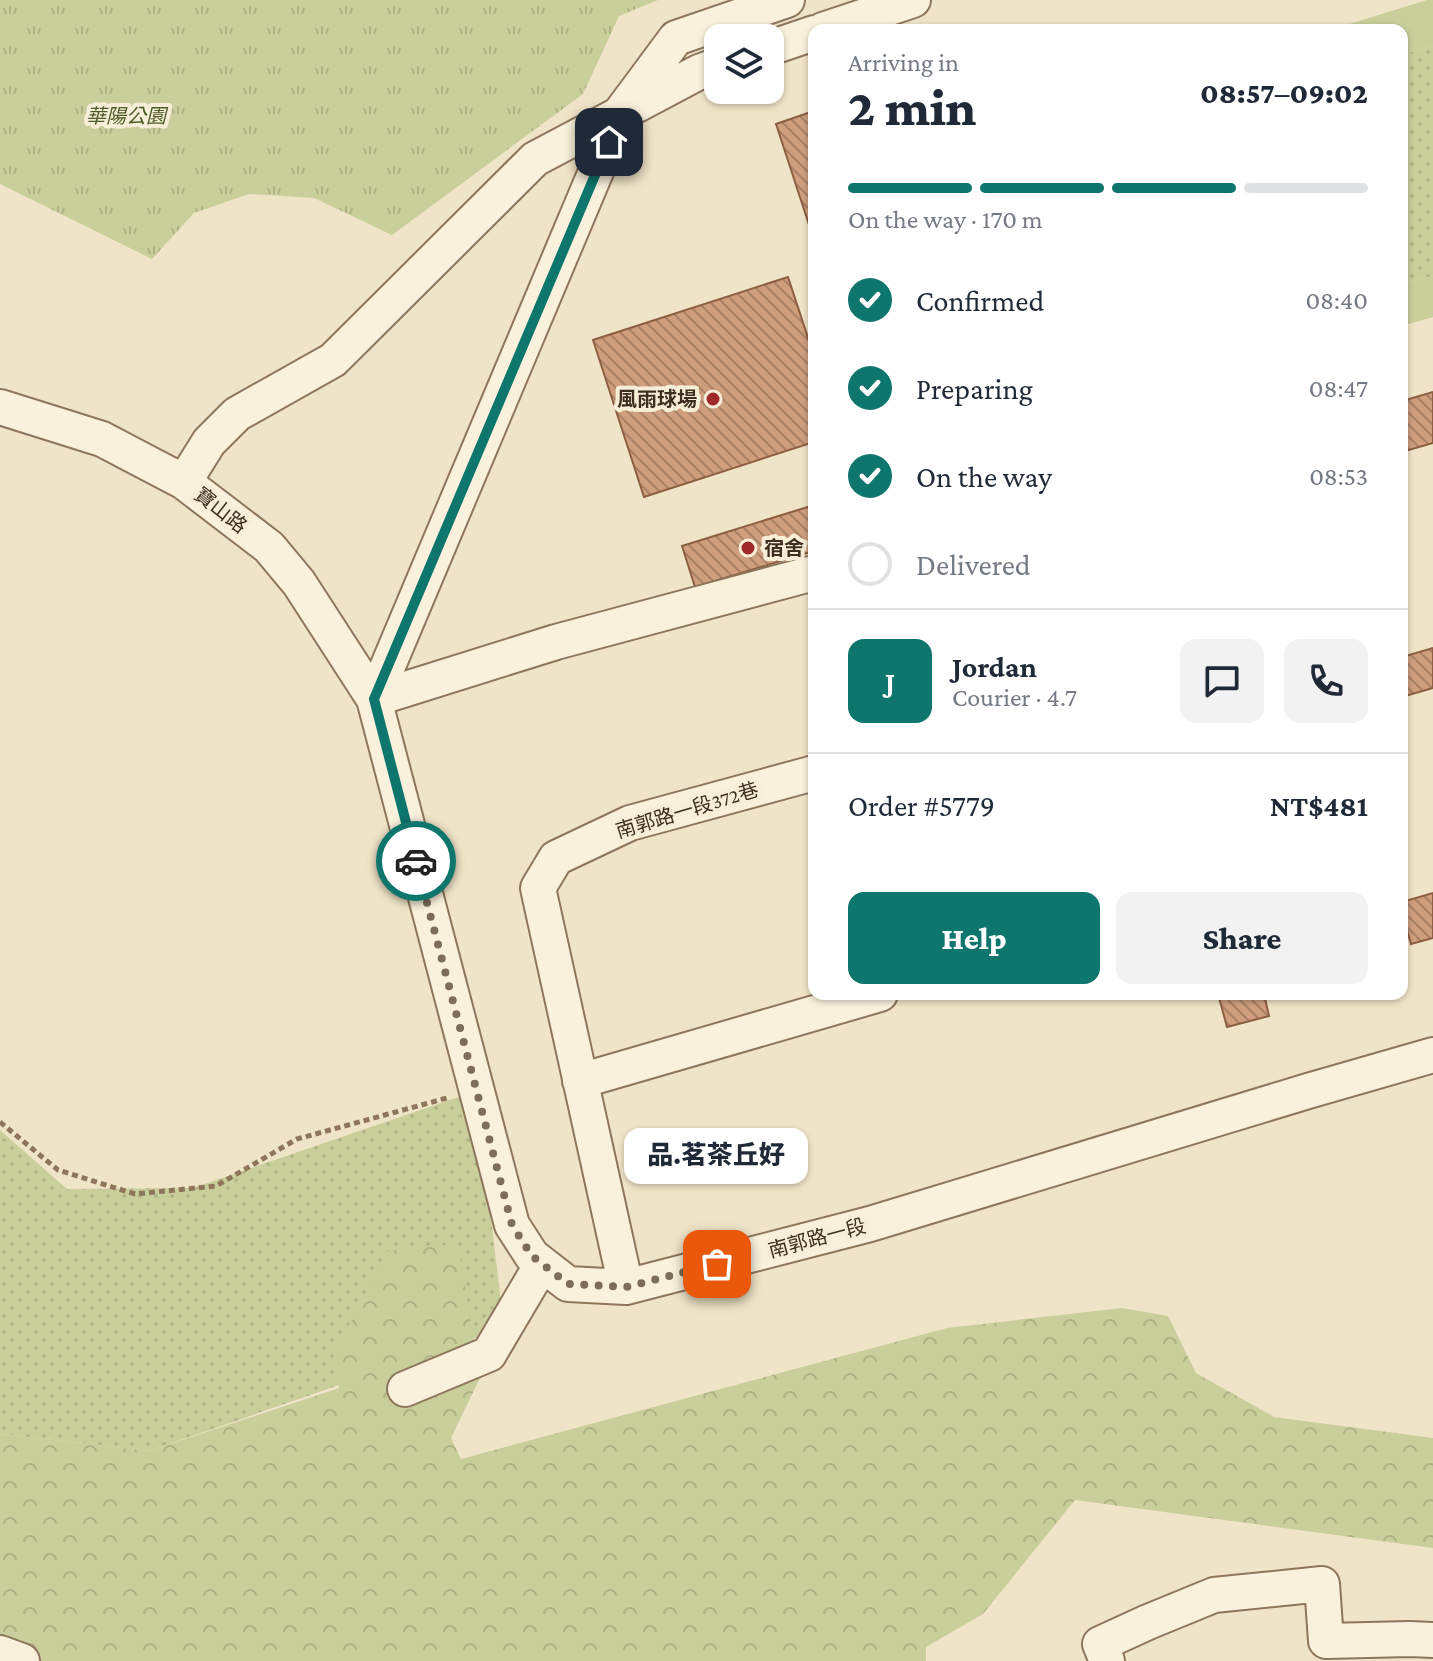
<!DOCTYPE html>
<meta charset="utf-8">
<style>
body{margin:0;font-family:"Crimson Pro","Noto Sans TC",serif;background:#f2f2f3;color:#1f2937;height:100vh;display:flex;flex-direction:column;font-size:30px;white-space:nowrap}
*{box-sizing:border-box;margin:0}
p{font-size:26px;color:#747a83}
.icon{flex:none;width:44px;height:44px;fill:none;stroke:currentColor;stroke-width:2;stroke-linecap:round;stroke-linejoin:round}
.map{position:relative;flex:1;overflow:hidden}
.panel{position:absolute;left:808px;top:24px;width:600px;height:976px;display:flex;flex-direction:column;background:#fff;border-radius:16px;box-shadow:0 2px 6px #0004}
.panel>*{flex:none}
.controls{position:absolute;left:704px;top:24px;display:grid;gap:16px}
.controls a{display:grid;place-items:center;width:80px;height:80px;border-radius:16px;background:#fff;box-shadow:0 2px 6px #0004;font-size:40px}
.pin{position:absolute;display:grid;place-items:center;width:68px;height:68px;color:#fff;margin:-34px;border-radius:16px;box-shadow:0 4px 12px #0006}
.courier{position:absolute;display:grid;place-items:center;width:80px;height:80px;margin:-40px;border:6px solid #0f766e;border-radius:50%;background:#fff;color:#222;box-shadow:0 2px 10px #0007}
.bubble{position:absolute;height:56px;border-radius:16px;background:#fff;box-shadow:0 2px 6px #0004;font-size:26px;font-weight:800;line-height:56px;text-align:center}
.headline em{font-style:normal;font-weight:800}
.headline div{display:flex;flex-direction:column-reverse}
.headline{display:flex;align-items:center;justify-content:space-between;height:136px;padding:0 40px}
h1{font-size:52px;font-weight:800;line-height:60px}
.bar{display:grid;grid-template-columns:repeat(4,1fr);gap:12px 8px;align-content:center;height:96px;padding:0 40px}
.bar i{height:10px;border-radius:6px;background:#e0e1e3}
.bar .selected{background:#0f766e}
.bar p{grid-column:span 4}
.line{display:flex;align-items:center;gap:20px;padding:0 40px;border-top:2px solid #e0e1e3}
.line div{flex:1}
.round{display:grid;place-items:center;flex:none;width:84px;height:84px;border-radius:16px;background:#f2f2f3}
ol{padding:0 40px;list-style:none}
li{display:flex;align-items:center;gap:24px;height:88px}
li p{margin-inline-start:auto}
li .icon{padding:8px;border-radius:50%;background:#0f766e;color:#fff;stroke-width:4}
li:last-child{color:#747a83}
li i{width:44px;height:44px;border:4px solid #e0e1e3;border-radius:50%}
.action{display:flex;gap:16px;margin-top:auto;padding:16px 40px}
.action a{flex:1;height:92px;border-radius:16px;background:#0f766e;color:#fff;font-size:32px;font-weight:800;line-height:92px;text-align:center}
.action a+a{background:#f2f2f3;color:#1f2937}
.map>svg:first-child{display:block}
.grass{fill:url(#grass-dots)}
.forest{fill:url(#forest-crowns)}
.park{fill:url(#park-tufts)}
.pitch{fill:#c9cf9b}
.building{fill:url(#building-back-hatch);stroke:#8d5f41;stroke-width:2}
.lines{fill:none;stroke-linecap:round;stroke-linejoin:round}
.minor-casing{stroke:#8d765c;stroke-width:38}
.path{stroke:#8d765c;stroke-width:5;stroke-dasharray:6 4;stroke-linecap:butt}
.minor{stroke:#faf1dc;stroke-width:34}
.done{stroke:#7c6e5b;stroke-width:8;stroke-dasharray:0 14.4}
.route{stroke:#0f766e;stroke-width:10}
.poi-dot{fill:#9e2a2b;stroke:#f7eed8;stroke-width:3}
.labels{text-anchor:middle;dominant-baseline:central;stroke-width:8;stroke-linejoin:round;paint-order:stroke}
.park-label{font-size:20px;font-style:italic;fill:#4d5a26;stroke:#f7eed8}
.poi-label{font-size:20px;font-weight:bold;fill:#3d2e20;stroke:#f7eed8;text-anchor:end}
.street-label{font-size:20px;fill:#3d2e20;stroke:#f7eed8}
</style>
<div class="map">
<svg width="1433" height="1661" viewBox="0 0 1433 1661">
<defs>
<pattern id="grass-dots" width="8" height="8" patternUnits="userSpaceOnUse" patternTransform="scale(2)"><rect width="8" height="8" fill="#c9cf9b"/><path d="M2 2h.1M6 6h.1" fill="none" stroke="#aeb285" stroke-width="1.8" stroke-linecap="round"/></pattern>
<pattern id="forest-crowns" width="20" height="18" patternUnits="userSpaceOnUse" patternTransform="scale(2)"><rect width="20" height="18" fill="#c9cf9b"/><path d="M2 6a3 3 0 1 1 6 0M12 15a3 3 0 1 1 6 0" fill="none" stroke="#aeb285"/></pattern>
<pattern id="park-tufts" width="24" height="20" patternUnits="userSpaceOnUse" patternTransform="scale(2)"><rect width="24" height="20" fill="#c9cf9b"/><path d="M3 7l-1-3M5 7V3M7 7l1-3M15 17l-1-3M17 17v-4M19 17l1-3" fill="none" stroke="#aeb285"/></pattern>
<pattern id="building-back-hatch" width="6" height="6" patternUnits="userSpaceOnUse" patternTransform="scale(2)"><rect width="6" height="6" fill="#cf9f7d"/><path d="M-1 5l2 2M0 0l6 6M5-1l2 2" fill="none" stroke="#a98266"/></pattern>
</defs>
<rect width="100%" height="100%" fill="#f0e4c8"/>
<!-- grass -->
<path class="grass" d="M1433,46V276L1402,285V55Z
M476,1091L504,1328L149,1451L0,1434V1130L67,1189L193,1188Z"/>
<!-- forest -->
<path class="forest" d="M458,1244L480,1378L451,1438L461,1459L947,1328L1122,1308L1168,1316L1196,1373L1274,1417L1433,1438V1548L1075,1500L983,1614L926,1647V1661H32L0,1648V1434L149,1451L339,1388L333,1357L387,1251Z"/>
<!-- park -->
<path class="park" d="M0,0H658L619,16L583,94L392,235L314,198L249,194L194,213L152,259L0,184Z"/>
<!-- pitch -->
<path class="pitch" d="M1427,0H1433V46L1402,55V30H1330Z
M1433,276V317L1402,326V285Z"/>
<!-- building -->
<path class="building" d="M814,111V240L776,124Z
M788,277L814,356V442L644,497L593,340Z
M1433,392V443L1402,452V401Z
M814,505V551L695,587L682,546Z
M1433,648V688L1402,697V657Z
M1433,893V938L1411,944L1402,913V902Z
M1218,994H1264L1269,1016L1227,1027Z"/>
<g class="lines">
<!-- minor casing -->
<g class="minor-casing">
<path id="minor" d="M823,30L913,0
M770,48L814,33
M0,407L102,439L184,482L269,547L299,583L374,699L512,1225L532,1256L568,1284L626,1287L870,1224L1308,1091L1433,1055
M184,482L209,442L237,414L333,360L535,159L699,72L718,65
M374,699L621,112L676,38L787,0
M374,699L556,642L814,573
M580,1081L880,994
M626,1287L538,888L556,858L630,823L814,773
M405,1389L489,1354L542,1264
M0,1653L22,1661
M1107,1661L1100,1644L1148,1622L1214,1595L1322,1584L1326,1641L1410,1639L1433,1640"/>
</g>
<!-- path -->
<path class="path" d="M0,1122L58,1170L135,1194L216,1186L297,1139L447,1098"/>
<!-- minor -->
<use href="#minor" class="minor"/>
</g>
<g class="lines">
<!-- done -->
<path class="done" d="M416,861L512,1225L532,1256L568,1284L626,1287L717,1264"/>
<!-- route -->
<path class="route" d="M416,861L374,699L609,142"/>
</g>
<!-- markers -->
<g class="poi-dot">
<circle cx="713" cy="399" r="8"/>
<circle cx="748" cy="548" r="8"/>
</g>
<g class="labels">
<!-- park labels -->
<g class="park-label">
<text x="126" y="116">華陽公園</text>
</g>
<!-- poi labels -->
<g class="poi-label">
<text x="697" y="399">風雨球場</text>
<text x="764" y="548" text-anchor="start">宿舍</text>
</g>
<!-- street labels -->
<g class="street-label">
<text transform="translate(221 510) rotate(38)">寶山路</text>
<text transform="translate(687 810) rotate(-17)">南郭路一段372巷</text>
<text transform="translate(817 1238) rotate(-15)">南郭路一段</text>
</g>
</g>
</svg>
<div class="controls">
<a><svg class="icon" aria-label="layers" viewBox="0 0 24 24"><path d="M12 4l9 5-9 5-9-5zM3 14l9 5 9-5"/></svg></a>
</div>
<div class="pin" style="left:717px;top:1264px;background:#ea580c"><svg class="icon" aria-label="bag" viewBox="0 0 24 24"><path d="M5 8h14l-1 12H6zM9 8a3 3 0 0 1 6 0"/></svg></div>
<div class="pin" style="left:609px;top:142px;background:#1f2937"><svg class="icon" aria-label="home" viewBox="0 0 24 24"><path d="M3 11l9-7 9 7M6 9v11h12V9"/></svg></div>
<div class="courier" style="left:416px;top:861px"><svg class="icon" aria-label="car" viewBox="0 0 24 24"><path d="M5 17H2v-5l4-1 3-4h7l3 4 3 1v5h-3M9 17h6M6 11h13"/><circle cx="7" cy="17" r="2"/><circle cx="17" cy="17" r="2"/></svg></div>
<div class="bubble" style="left:624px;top:1128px;width:184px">品.茗茶丘好</div>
<section class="panel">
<div class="headline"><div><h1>2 min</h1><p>Arriving in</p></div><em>08:57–09:02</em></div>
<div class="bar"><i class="selected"></i><i class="selected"></i><i class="selected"></i><i></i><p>On the way · 170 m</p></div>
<ol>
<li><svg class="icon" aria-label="check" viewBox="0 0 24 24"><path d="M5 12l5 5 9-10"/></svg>Confirmed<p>08:40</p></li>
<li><svg class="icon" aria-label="check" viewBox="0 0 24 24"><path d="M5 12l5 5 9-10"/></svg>Preparing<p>08:47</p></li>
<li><svg class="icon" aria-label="check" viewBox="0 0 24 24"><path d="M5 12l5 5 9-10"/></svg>On the way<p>08:53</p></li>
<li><i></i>Delivered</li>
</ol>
<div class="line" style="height:144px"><b class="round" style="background:#0f766e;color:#fff">J</b><div><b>Jordan</b><p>Courier · 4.7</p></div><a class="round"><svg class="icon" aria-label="chat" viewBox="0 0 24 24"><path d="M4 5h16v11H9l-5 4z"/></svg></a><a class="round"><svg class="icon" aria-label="phone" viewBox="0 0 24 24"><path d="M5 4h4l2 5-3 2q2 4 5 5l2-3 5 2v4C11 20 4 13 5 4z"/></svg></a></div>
<div class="line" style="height:104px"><div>Order #5779</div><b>NT$481</b></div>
<div class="action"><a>Help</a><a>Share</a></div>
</section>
</div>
